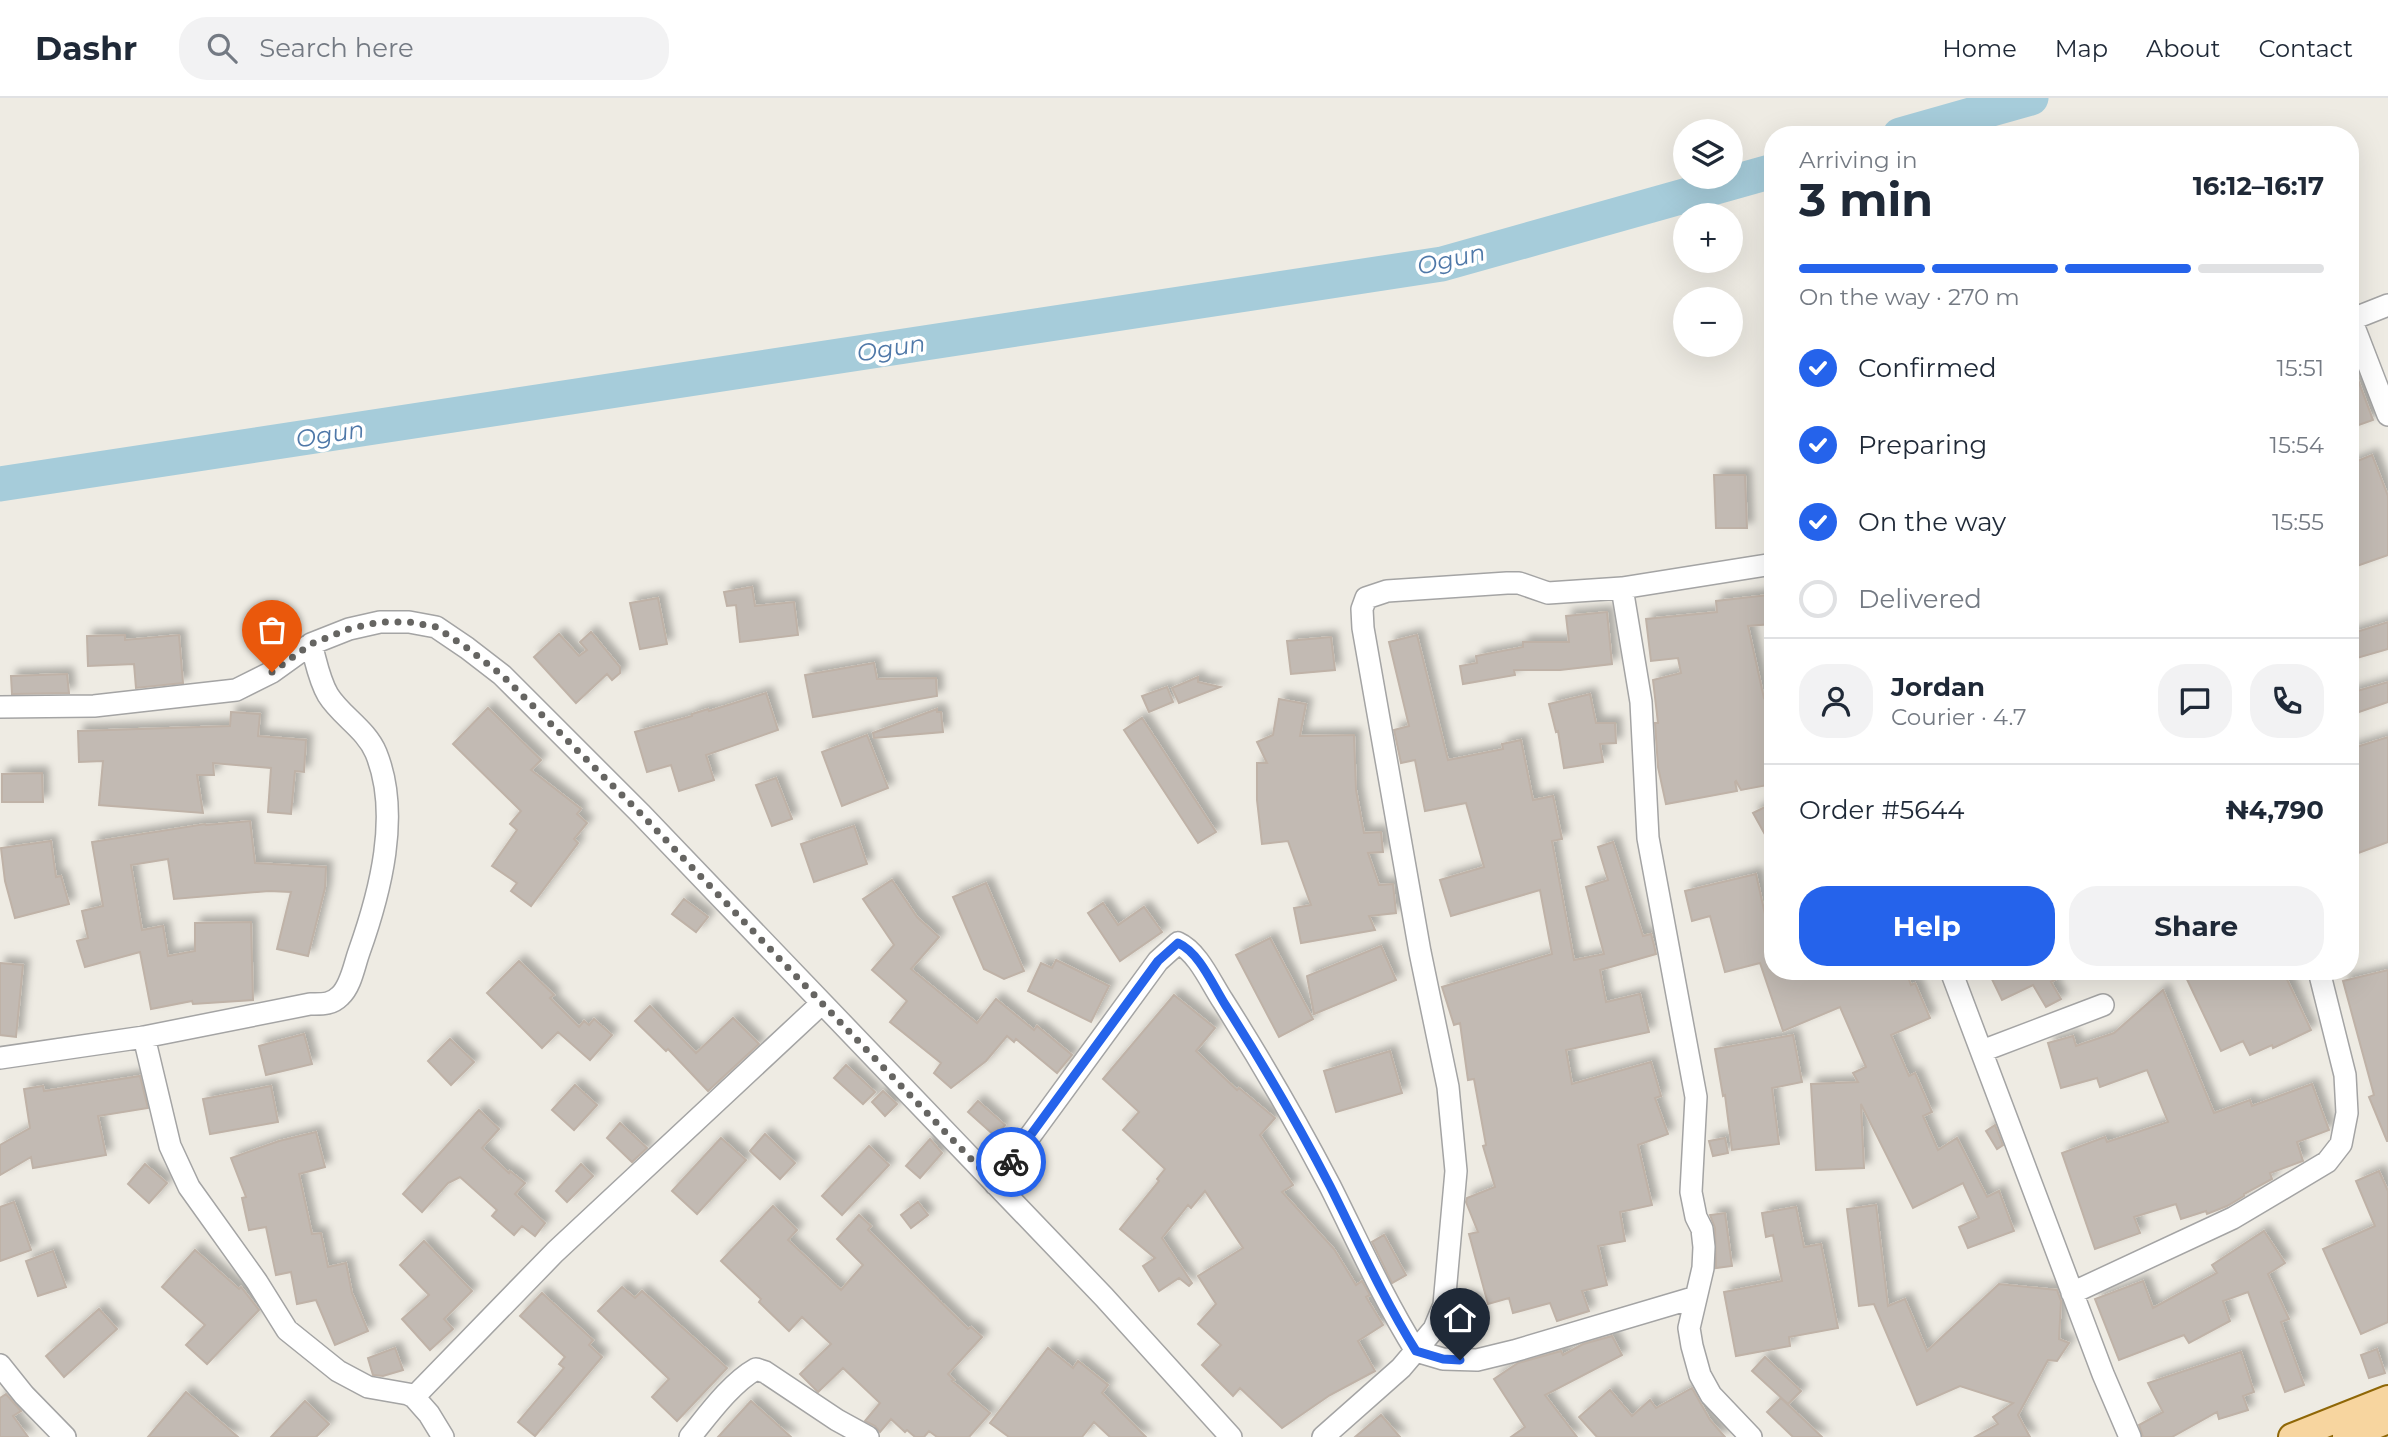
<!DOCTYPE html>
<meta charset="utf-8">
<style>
body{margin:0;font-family:Montserrat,sans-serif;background:#f2f2f3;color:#1f2937;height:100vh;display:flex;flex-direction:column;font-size:26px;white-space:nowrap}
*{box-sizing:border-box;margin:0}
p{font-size:23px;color:#747a83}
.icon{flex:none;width:38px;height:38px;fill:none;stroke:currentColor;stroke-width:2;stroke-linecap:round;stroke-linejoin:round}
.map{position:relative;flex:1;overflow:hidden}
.panel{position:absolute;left:1764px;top:28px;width:595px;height:854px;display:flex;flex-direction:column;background:#fff;border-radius:28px;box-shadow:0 7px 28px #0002}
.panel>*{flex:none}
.fabs{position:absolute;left:1673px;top:21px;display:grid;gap:14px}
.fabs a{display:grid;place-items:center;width:70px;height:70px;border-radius:50%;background:#fff;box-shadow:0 7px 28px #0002;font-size:35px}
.pin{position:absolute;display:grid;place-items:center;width:60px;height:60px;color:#fff;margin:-72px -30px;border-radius:50% 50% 50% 0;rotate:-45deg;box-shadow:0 0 7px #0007}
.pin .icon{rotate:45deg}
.courier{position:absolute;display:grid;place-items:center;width:70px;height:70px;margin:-35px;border:5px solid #2563eb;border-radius:50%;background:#fff;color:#222;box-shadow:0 2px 9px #0007}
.overview em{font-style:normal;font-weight:700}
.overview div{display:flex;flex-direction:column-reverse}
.overview{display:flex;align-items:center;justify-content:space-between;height:119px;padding:0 35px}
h1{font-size:46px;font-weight:700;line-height:52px}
.bar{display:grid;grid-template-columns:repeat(4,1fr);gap:10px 7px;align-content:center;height:84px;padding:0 35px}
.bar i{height:9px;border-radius:5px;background:#e0e1e3}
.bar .on{background:#2563eb}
.bar p{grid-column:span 4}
.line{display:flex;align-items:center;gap:18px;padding:0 35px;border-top:2px solid #e0e1e3}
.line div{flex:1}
.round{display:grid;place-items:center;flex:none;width:74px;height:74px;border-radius:28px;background:#f2f2f3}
ol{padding:0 35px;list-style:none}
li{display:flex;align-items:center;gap:21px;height:77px}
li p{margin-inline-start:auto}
li .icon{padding:7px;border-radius:50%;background:#2563eb;color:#fff;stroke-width:4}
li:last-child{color:#747a83}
li i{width:38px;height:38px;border:4px solid #e0e1e3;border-radius:50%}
.primary-button{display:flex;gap:14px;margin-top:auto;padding:14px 35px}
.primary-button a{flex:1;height:80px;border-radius:28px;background:#2563eb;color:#fff;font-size:28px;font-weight:700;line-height:80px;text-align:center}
.primary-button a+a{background:#f2f2f3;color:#1f2937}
header{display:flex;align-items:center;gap:42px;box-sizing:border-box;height:98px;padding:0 35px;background:#fff;border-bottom:2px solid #e0e1e3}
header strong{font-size:33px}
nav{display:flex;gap:38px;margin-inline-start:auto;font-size:24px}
.search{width:490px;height:63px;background:#f2f2f3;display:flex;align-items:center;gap:18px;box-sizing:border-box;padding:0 24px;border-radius:28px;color:#747a83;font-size:26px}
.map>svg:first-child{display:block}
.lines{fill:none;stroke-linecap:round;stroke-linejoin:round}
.river{stroke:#a6ccda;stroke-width:35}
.building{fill:#c2bab3;stroke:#bfb2a7;stroke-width:2;filter:url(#shadow)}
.minor-casing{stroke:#a4a4a4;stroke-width:24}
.major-casing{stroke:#8f6707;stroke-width:30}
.minor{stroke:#fff;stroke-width:21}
.major{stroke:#f7d59f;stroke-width:26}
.done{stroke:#666562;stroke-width:7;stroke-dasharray:0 12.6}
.route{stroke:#2563eb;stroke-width:9}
.labels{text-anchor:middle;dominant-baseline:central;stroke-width:7;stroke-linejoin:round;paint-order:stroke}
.water-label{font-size:24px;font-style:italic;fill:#4f78a8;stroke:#fff}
</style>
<header>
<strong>Dashr</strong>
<div class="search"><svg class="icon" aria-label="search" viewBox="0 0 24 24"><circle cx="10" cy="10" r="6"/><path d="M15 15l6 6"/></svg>Search here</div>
<nav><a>Home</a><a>Map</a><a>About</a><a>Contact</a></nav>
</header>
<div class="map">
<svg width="2388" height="1339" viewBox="0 0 2388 1339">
<defs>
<filter id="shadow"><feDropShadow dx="6" dy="-6" stdDeviation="3.5" flood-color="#0004"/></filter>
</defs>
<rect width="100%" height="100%" fill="#eeebe3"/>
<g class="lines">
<!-- river -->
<path class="river" d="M1900,37L2031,0
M0,386L1442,166L1773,73"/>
</g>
<!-- building -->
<path class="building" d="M2350,266H2352L2373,322L2350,330Z
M2372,357L2388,398V457L2354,469L2350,460V366Z
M1714,377H1745L1747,430H1716Z
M752,489L755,508L794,504L798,537L740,544L736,507L727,508L724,494Z
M1768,497L1772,526L1748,528L1764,600L1773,598V686L1741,692L1736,683L1735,684L1737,693L1666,706L1658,669L1655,625H1658L1653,582L1681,575L1678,560L1651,563L1646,521L1717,514L1716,503Z
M658,500L667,546L640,551L630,505Z
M1607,514L1612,566L1560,572H1514L1515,577L1463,586L1460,568L1477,565L1476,558L1523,549V544H1569L1566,518Z
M2388,524V551L2350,562V536Z
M591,534L620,569V575L612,582L607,576L576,605L534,559L559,536L579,558L587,552L580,544Z
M125,537V542L179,537L183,585L136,590L134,566L88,568L87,538Z
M1417,537L1448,662L1503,651L1502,646L1521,642L1533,702L1553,698L1562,741L1552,743L1574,862L1604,856L1586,789L1608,782L1598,749L1613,744L1643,838L1651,836L1654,847L1656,856L1600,872L1606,904L1640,896L1649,934L1566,952L1572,986L1651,964L1661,998L1655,1000L1668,1036L1638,1047L1652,1107L1620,1114L1625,1143L1598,1148L1607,1187L1582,1193L1589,1213L1557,1223L1550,1205L1513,1215L1509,1200L1488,1206L1469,1136L1478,1134L1466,1104L1467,1100L1495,1089L1483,1048L1486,1047L1474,981L1468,982L1460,925L1454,927L1442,889L1552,856L1540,792L1451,818L1440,782L1484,769L1466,705L1425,713L1415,662L1401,665L1394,632L1409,628L1389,544Z
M1331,539L1335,572L1291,576L1287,543Z
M874,565L877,581L936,580L937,598L813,619L805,577Z
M67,576L69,595L12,596L11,578Z
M1198,579V584L1220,589L1179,605L1172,590Z
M2388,584V604L2350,617V595Z
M1167,589L1173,604L1149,614L1142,598Z
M766,595L778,632L706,657L714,682L679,693L671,667L647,674L635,634L692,618V616L708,611L709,613Z
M1590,596L1596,625H1615L1616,645L1600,646L1603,664L1564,670L1558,633L1556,634L1549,606Z
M1279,601L1306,606L1300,638L1354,637L1356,692L1364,735L1381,734L1383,754L1368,755L1379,787L1393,786L1396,815L1369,818L1375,832L1301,845L1294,810L1311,807L1288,743L1262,746L1257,702V665H1267L1257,644L1273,637Z
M488,610L541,662L531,672L581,711L577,716L587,725L574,741L578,745L531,808L511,793L517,785L492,768L517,732L510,726L521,713L453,646Z
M937,611V614H941L943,634L874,640L873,635Z
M231,614L260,616L258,638L306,642L304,674L295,673L291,716L268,714L271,670L213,665L214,677H197L203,715L99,707L103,663L79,664L78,633L230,628Z
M1142,620L1216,734L1198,745L1124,632Z
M867,637L888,690L842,708L822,654Z
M2388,639V744L2350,758V651Z
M42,675L43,704H2V676Z
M776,680L792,721L772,728L756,687Z
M1773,705V751L1753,715Z
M250,723L255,765L326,769L325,790L308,858L277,851L291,794L269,793L174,801L168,761L131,767L142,832L163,828L168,858L195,853V825L251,824L253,902L193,906L192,903L151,911L140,854L85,869L77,843L88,840L82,813L103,808L92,744L205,726L206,727Z
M854,728L867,766L814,784L801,746Z
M51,743L56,779L61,778L69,806L15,820L5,783L1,750Z
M1756,776L1767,825H1769L1773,837V873H1906L1911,887L1915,885L1930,920L1891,937L1909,978L1915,975L1932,1014L1923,1018L1938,1052L1957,1040L1987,1099L1999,1093L2014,1133L1968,1150L1959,1129L1979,1120L1963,1085L1913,1110L1861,1006L1864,1070L1816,1072L1811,986L1858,984L1853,975L1866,969L1840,909L1783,933L1760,865L1725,874L1710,818L1692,823L1685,793Z
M892,782L917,819L939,839L911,871L977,925L996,901L1034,932L1037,928L1072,957L1057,975L1016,941L1014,944L1007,938L986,963L951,990L934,975L941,965L890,924L907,903L872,872L894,847L863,801Z
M986,785L1024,873L1004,881L984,871L953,799Z
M684,801L708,819L696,834L672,816Z
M1103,805L1118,827L1144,809L1162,834L1120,863L1088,815Z
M1270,840L1313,921L1279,939L1236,857Z
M1381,848L1396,882L1314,916L1307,878Z
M1056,862L1109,888L1091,924L1028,893L1041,865L1052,870Z
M519,863L554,897L550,900L579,929L584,923L589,927L594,921L612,937L590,962L558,934L542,950L487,895Z
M0,865L23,867L16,939L0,937Z
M2388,872V1043H2387L2369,999L2374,997L2343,883Z
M1988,873H2071L2051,884L2061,901L2046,909L2033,887L2002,902Z
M2183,873H2283L2311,932L2273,950L2272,947L2250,957L2243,943L2221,953Z
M2163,892L2214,1015L2250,1002L2252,1008L2312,986L2329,1032L2297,1044L2303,1063L2270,1075L2272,1081L2244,1096V1098L2227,1108L2207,1116L2206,1113L2181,1121L2176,1106L2134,1119L2140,1135L2095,1151L2062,1055L2105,1039L2107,1044L2168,1024L2147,972L2100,989L2097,980L2061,990L2048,945L2073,938L2076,948L2114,935Z
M1174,897L1215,930L1196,953L1237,992L1239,990L1275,1020L1260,1037L1293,1087L1282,1094L1334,1151L1356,1187L1362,1183L1370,1197L1366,1199L1383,1227L1358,1243L1375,1273L1330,1297L1282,1330L1240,1290L1233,1298L1202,1267L1221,1247L1198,1226L1216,1206L1198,1178L1243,1150L1205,1093L1191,1110L1188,1107L1162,1140L1192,1185L1189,1188L1179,1180L1159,1193L1143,1168L1155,1160L1120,1131L1159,1083L1157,1081L1165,1071L1123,1032L1139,1014L1103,981Z
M650,908L696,955L733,920L759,946L708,993L668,951L666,953L635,923Z
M304,936L312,966L266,977L259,948Z
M1793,937L1802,984L1772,990L1779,1046L1732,1052L1725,997L1723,998L1715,951Z
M450,941L474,964L451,987L428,963Z
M1390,953L1402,995L1336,1014L1324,973Z
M846,967L875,994L863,1006L834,980Z
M140,978L148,1010L98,1018L106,1057L33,1070L31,1059L0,1077V1047L30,1030L24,991L43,988L44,993Z
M575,987L597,1007L574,1032L552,1012Z
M271,988L278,1024L210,1036L203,1001Z
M883,993L897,1006L885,1018L872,1004Z
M978,1003L1005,1027L995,1038L968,1014Z
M479,1012L499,1031L482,1050L509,1075L510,1073L525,1085L515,1096L545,1125L535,1138L522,1128L514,1137L492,1118L497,1112L460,1079L448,1085L422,1114L403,1096Z
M620,1025L647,1050L632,1064L607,1040Z
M1995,1027L2003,1047L1997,1051L1986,1033Z
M316,1034L325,1069L299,1076L312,1136L321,1135L328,1169L346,1165L352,1195L368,1233L335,1247L316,1202L297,1206L291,1174L276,1177L266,1129L249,1132L242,1100L246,1099L231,1060L279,1043Z
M765,1036L795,1065L780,1081L750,1053Z
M721,1040L746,1062L697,1116L672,1093Z
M1725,1040L1728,1055L1713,1058L1709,1043Z
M930,1041L942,1055L920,1080L906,1068Z
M869,1048L889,1067L842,1117L822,1098Z
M145,1066L167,1085L149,1105L128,1086Z
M581,1066L593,1078L567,1104L556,1093Z
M2379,1073L2388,1093V1224L2361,1236L2323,1151L2375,1128L2356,1083Z
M14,1104L31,1152L0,1163V1109Z
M918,1104L928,1117L911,1130L901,1117Z
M1876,1107L1888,1208L1905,1201L1927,1253L1999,1186L2057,1192L2061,1203L2059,1241L2069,1245L2057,1263L2048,1262L2018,1317L2030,1339H1975L1998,1326L1993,1319L2013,1305L1960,1288L1917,1307L1874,1206L1859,1208L1847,1111Z
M773,1108L797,1132L788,1142L841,1192L863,1167L837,1141L859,1117L871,1128L868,1132L963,1226L968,1231L971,1229L982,1239L948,1276L954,1282L952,1283L990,1315L969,1339H937L929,1333L924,1339H915L907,1332L905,1334L891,1321L880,1334L875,1328L865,1323L880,1305L843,1270L818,1294L800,1276L831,1246L802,1219L789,1233L759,1204L761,1201L721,1163Z
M1796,1109L1804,1149L1821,1146L1838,1230L1789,1239L1790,1248L1736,1258L1724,1194L1782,1183L1773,1137L1766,1139L1762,1115Z
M1725,1115L1732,1168L1716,1170L1715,1130L1710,1117Z
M2264,1133L2285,1165L2268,1176L2289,1221L2281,1224L2304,1287L2285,1294L2248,1194L2223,1203L2230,1223L2189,1245L2184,1237L2119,1262L2095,1201L2143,1183L2153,1210L2217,1175L2212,1167Z
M1384,1137L1406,1177L1392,1185L1372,1144Z
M424,1143L472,1193L444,1221L453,1231L430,1252L402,1221L429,1197L400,1167Z
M195,1152L239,1191L241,1189L259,1212L207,1266L186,1247L205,1227L162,1189Z
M53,1153L66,1189L38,1198L26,1163Z
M622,1189L635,1200L642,1193L727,1270L677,1323L652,1299L669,1281L598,1213Z
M542,1195L593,1242L589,1247L602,1259L535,1338L518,1324L564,1270L559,1266L565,1259L520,1218Z
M1473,1202L1479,1226L1462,1230L1457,1206Z
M99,1211L117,1231L64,1279L46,1258Z
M1612,1238L1622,1257L1545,1297L1577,1339H1511L1525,1329L1494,1281L1518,1265L1561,1253L1563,1257L1583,1246Z
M395,1250L403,1272L383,1278L373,1277L368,1260Z
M1048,1250L1073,1270L1078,1263L1108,1287L1102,1295L1146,1339H1110L1094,1324L1082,1339H1009L990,1325Z
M2377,1251L2385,1275L2369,1280L2361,1257Z
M2241,1254L2254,1294L2243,1298L2248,1312L2219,1321L2217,1314L2172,1339H2143L2139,1327L2163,1314L2148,1285Z
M1765,1259L1801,1293L1788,1306L1752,1273Z
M1692,1290L1710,1322L1725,1339H1597L1579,1319L1610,1292L1632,1318L1650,1302L1656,1310Z
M186,1294L238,1339H148Z
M6,1296L21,1313L13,1318L28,1339H0V1300Z
M1781,1300L1822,1339H1793L1767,1314Z
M305,1303L329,1326L316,1339H271Z
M751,1303L791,1339H718Z
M1381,1317L1400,1339H1355Z"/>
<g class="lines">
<!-- minor casing -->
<g class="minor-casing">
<path id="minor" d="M2351,221L2388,317
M2350,222L2388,207
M1622,490L1641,604L1648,740L1696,999L1691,1094L1696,1119L1702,1131L1704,1149L1703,1170L1689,1230L1692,1248L1700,1277L1711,1297L1751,1339
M0,609L94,608L236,592L272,574L311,546L349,531L380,524H409L436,529L467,550L502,577L641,716L1104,1199L1231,1339
M1951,873L2103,1276L2130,1339
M144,939L170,1048L189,1089L257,1184L287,1232L338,1273L368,1289L408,1296L414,1299L429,1316L443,1339
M1982,953L2103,907
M0,960L144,939L310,906C322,906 331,907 340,898C351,888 354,868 359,854C380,795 401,716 376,655C366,631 341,618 328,597C319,582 316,563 311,546
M995,1086L1158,863L1178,845C1198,854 1211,885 1223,903C1261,963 1297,1025 1330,1088C1358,1144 1383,1200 1416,1253L1443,1261L1477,1262L1514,1253L1696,1199
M2072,1195L2233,1120L2327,1064L2341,1046L2347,1015L2345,977L2319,873
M0,1267L24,1297L65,1339
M414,1299L555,1154L821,906
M690,1339C708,1317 731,1285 756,1271L765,1274L837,1322L868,1339
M1323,1339L1401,1270L1434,1231L1444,1207L1456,1073L1448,989L1420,854L1363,530L1362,511L1366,500L1387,493L1507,485H1519L1548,495L1622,490L1773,466"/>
</g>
<!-- major casing -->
<g class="major-casing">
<path id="major" d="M2292,1339L2388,1301
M2346,1339L2388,1322"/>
</g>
<!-- minor -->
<use href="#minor" class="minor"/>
<!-- major -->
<use href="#major" class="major"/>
</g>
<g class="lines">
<!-- done -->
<path class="done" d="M272,574L311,546L349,531L380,524H409L436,529L467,550L502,577L641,716L995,1086L1011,1064"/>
<!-- route -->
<path class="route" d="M1011,1064L1158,863L1178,845C1200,855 1213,888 1226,908C1263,966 1298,1026 1330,1088C1358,1144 1383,1200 1416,1253L1443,1261L1460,1262"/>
</g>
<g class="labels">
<!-- water labels -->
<g class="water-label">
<text transform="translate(1451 161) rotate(-13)">Ogun</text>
<text transform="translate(891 250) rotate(-9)">Ogun</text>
<text transform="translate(330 336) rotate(-9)">Ogun</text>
</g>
</g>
</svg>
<div class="fabs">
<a><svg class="icon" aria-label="layers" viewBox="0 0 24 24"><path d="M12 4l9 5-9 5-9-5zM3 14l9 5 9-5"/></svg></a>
<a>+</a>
<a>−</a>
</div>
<div class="pin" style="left:272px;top:574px;background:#ea580c"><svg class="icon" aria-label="bag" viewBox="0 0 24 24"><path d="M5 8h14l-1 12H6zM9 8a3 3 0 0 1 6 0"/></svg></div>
<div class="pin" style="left:1460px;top:1262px;background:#1f2937"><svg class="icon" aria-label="home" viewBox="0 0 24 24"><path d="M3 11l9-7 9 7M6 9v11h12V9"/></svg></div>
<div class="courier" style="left:1011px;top:1064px"><svg class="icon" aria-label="bike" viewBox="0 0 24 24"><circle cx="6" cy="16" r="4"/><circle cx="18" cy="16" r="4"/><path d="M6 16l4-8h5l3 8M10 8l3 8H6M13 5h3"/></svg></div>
<section class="panel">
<div class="overview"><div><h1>3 min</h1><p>Arriving in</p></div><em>16:12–16:17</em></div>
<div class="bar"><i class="on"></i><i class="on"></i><i class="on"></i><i></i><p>On the way · 270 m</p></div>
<ol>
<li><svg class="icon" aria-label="check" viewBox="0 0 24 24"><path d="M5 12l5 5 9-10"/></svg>Confirmed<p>15:51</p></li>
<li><svg class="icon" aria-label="check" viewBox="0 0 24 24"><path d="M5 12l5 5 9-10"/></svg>Preparing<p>15:54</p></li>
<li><svg class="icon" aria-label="check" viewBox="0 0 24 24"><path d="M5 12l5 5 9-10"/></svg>On the way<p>15:55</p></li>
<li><i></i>Delivered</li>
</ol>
<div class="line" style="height:126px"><a class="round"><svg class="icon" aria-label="person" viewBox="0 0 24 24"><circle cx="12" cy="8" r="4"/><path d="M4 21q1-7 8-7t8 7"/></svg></a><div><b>Jordan</b><p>Courier · 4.7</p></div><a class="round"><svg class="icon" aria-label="chat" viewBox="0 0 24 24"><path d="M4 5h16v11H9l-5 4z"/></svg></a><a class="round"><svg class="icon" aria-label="phone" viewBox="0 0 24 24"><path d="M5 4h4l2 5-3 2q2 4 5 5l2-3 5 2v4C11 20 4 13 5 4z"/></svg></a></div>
<div class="line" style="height:91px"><div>Order #5644</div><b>₦4,790</b></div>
<div class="primary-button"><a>Help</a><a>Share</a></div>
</section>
</div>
